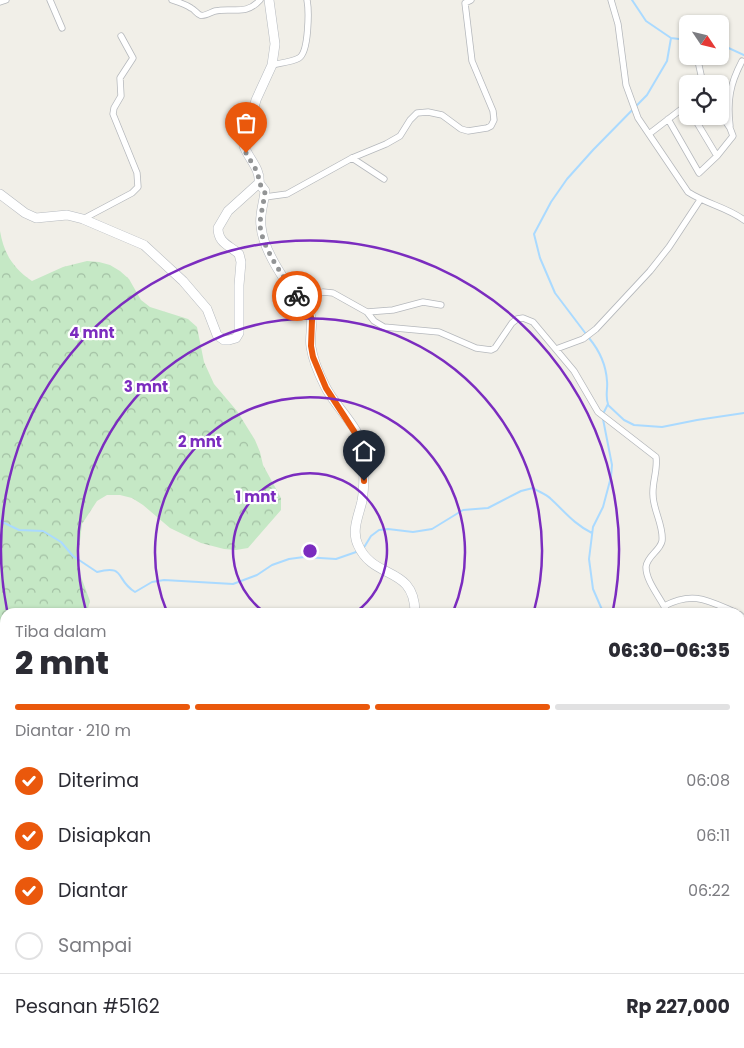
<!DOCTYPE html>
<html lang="id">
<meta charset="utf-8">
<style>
body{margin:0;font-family:Poppins,sans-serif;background:#f7f7f7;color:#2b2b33;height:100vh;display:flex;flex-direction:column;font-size:19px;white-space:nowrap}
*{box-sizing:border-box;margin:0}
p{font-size:16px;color:#7c7c81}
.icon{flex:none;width:28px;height:28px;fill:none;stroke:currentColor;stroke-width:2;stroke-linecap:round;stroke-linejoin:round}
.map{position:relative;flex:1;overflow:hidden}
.side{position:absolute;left:0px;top:608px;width:745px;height:441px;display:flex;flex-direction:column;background:#fff;border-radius:15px 15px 0 0;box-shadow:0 1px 4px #0004}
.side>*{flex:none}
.needle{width:32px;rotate:125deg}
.buttons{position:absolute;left:679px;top:15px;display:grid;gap:10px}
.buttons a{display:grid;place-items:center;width:50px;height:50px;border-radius:8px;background:#fff;box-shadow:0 1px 4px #0004;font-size:25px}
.pin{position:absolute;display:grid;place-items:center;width:42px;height:42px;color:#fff;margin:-51px -21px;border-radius:50% 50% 50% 0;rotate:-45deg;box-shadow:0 0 5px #0007}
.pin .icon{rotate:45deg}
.courier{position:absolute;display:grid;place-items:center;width:50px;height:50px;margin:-25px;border:4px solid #ea580c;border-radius:50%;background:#fff;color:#222;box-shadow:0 1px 6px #0007}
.summary em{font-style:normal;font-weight:800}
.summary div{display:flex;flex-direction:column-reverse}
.summary{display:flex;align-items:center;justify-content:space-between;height:85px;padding:0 15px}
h1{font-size:32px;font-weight:800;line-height:38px}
.bar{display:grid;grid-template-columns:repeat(4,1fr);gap:8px 5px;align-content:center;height:60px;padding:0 15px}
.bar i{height:6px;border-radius:4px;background:#e1e1e2}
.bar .on{background:#ea580c}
.bar p{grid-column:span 4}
.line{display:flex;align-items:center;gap:12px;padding:0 15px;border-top:1px solid #e1e1e2}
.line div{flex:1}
ol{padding:0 15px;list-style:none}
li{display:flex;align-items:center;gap:15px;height:55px}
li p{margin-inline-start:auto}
li .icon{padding:5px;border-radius:50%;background:#ea580c;color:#fff;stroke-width:4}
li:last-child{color:#7c7c81}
li i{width:28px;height:28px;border:2px solid #e1e1e2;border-radius:50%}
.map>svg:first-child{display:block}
.forest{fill:url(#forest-crowns)}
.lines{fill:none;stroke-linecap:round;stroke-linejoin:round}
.stream{stroke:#aadaff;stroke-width:2}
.street-casing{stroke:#b5b8bc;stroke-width:7}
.secondary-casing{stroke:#b6babf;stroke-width:10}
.street{stroke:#fff;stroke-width:5.5}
.secondary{stroke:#fff;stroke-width:9}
.done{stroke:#929495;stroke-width:5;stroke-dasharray:0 9}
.route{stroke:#ea580c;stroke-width:6}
.ring{fill:none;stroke:#7b2cbf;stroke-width:2.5}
.centre{fill:#7b2cbf;stroke:#fff;stroke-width:2.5}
.ring-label{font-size:15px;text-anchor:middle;font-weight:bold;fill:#7b2cbf;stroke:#fff;stroke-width:4.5;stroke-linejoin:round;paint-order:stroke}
</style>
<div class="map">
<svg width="744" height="1048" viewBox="0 0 744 1048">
<defs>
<pattern id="forest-crowns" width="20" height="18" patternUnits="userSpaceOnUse" patternTransform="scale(1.25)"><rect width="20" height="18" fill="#c5e8c5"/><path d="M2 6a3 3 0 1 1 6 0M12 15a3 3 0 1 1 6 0" fill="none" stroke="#a3c0a4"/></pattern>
</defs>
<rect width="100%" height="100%" fill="#f1efe8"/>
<!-- forest -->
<path class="forest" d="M0,231C4,254 13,268 32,281L63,267L87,261L99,262L110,265L120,271L129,279L141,300L150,307L188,319L197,327L204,362L214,384L237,411L255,440L260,452L263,465L281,498V510L248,548L236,550L224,549L201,543L170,528L143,505L132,498L120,495H107L97,501L82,524L77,566L90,601L87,612H5V1044H431L428,1048H0Z"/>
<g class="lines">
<!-- stream -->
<path class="stream" d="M671,38L679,39L688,36
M720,44L744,55
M586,334L555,293L540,258L534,234L551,202L567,179L593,150L647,95L667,61L671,38L646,21L632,0
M589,338C599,350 606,365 607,381C608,389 605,396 608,404L603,414
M608,405L624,420L634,425L662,427L697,420L744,413
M603,419L612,465L611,477L603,507L593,527L589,559L593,589L603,612
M0,521L19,530L43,531L61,542L73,556L97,572C126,564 115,580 135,592L152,582L164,580L233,584L257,575L272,565L289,559L304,557L336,559L359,551
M363,549L371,536L379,530L388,529L413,532L432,529L463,510L488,508L521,491L533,488C539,492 546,494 551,499C564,511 575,525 592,533"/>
<!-- street casing -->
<g class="street-casing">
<path id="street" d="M50,0L62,28
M172,0C178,2 185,4 191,8C194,9 197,14 200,15C204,17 211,12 215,11C232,7 246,16 260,0
M611,0L618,24L626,85L638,118L688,192C706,204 727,207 744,220
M0,2L6,0
M698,61L703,84
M272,65C280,63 292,62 299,58C309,52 309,10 307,0
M693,116L717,156
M668,119L699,173L717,156L733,136L730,128L720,113
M730,126C727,100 730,84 742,61
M649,134L688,104
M352,158L384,179
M265,197L287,194L352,158L386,144L400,136L410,120L417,113L428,112L442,115L461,129L468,131L487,128L491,126L494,120L493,111L472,61L465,3L471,0
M83,219L132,193L138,187L137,173L113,114L114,108L121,96L120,78L133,58L121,36
M298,299L323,292L333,293L367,312L374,321L384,327L439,332L476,348L491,350L495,348L512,323L517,319L523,318L533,322L574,371L598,412L656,457C658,470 652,482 653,495C653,510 664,526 662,541C660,551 647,556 646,567C646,582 661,598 667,612
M367,312L393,310L423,302L441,305
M556,349L583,339L596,329L650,271L669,247L700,200
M664,606C693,591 707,600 735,612
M740,615L744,619
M635,1044L642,1048
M619,1048L633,1044"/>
</g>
<!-- secondary casing -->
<g class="secondary-casing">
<path id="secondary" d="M259,183L265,191C264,203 259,215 261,226C263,253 293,293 310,314C314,325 309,335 311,347C313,360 319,374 325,386C335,407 361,428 363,451C364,467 365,485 362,501C359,515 351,530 358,545C374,581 414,565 415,612
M259,183C261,169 248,158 244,146L256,100L272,65L275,44L269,0
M0,194L25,213L36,218L67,215L83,219L144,245L183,281L207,309L217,335L224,340H229L236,338L239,333V285L241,262L239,254C229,245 218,243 218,228L228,211L259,183
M518,1044L520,1048"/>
</g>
<!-- street -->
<use href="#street" class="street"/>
<!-- secondary -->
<use href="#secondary" class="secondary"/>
</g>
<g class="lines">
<!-- done -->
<path class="done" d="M246,153L258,173L259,183L265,191C264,202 261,212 260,223C260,245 284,278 297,296"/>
<!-- route -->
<path class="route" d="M297,296L310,314L312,320L311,346L313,357L326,388L361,442L364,481"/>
</g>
<!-- distance rings -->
<g class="ring">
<path d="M264 612A77 77 0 1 1 356 612"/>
<path d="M167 612A155 155 0 1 1 453 612"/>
<path d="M86 611A232 232 0 1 1 534 611"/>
<path d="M7 610A309 309 0 1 1 613 610"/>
</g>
<circle cx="310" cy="551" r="8" class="centre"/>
<g class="ring-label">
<text x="92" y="338">4 mnt</text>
<text x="146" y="392">3 mnt</text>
<text x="200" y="447">2 mnt</text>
<text x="256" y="502">1 mnt</text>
</g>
</svg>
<div class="buttons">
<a><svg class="needle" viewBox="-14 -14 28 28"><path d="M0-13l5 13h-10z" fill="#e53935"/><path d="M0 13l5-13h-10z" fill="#7c7c81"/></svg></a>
<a><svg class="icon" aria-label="locate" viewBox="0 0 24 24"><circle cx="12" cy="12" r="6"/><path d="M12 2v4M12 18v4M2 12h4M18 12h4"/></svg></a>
</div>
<div class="pin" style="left:246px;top:153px;background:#ea580c"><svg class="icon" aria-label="bag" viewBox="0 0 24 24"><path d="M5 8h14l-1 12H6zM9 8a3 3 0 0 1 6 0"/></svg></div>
<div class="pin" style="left:364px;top:481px;background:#1f2937"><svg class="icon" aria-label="home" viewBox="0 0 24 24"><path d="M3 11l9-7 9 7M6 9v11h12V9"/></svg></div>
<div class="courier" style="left:297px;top:296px"><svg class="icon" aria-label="bike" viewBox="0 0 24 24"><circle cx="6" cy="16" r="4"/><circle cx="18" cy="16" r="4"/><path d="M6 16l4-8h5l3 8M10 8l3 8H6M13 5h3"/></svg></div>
<section class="side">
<div class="summary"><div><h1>2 mnt</h1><p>Tiba dalam</p></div><em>06:30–06:35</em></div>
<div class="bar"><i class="on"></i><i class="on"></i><i class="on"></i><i></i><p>Diantar · 210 m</p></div>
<ol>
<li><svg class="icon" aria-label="check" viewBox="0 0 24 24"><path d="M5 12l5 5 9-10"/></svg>Diterima<p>06:08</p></li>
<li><svg class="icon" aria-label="check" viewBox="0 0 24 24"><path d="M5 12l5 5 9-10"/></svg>Disiapkan<p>06:11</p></li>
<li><svg class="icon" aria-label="check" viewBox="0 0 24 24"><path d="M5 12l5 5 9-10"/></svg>Diantar<p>06:22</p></li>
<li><i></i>Sampai</li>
</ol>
<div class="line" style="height:65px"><div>Pesanan #5162</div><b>Rp 227,000</b></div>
</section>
</div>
